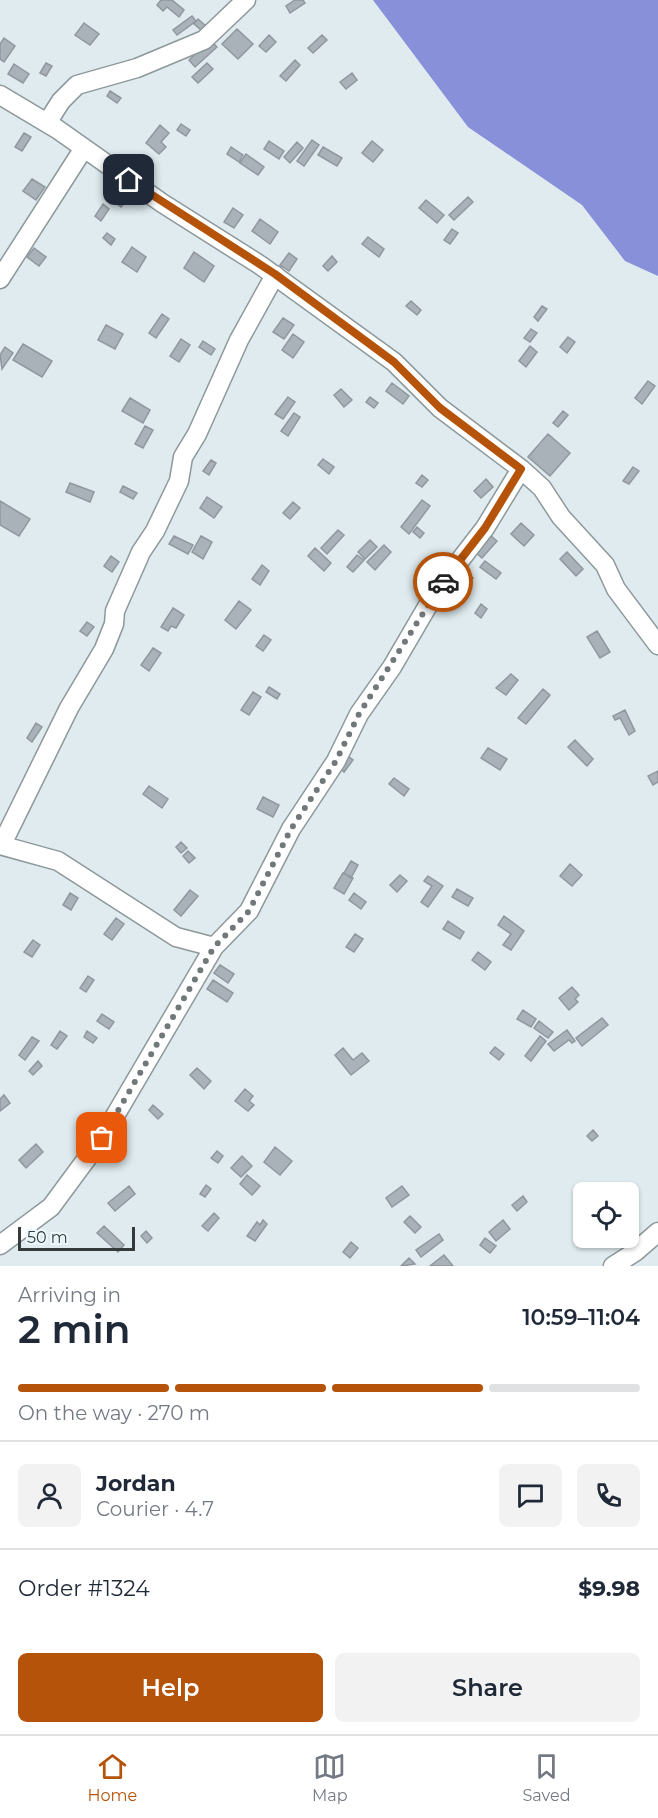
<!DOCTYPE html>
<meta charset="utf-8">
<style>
body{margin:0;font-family:Montserrat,sans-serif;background:#f2f2f3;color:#1f2937;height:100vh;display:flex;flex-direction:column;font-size:22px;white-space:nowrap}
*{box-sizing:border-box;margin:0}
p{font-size:20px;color:#747a83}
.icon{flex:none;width:33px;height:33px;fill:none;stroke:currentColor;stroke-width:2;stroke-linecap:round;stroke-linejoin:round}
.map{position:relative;height:1266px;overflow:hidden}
.details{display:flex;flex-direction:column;background:#fff;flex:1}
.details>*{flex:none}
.controls{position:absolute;left:573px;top:1182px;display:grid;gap:12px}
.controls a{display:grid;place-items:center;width:66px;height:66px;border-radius:9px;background:#fff;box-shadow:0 2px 4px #0004;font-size:30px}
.scale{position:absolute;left:18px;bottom:15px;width:117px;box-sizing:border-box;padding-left:6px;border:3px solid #353a3b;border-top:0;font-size:16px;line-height:21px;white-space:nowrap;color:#353a3b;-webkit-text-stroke:4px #ecf9fc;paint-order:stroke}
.pin{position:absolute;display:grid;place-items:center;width:51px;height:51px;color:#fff;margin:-26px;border-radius:12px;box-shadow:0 3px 9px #0006}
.courier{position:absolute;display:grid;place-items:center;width:60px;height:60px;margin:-30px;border:4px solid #b45309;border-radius:50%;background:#fff;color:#222;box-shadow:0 2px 8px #0007}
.summary em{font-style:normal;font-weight:600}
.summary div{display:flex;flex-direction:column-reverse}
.summary{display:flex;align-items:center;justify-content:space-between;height:102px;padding:0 18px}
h1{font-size:39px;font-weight:600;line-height:45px}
.bar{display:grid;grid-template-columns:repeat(4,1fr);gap:9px 6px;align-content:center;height:72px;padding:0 18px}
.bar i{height:8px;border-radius:4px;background:#e0e1e3}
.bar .active{background:#b45309}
.bar p{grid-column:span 4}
.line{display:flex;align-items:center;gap:15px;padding:0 18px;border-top:2px solid #e0e1e3}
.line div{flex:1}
.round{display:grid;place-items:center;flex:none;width:63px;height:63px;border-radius:9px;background:#f2f2f3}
.primary-button{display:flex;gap:12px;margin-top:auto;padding:12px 18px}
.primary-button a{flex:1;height:69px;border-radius:9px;background:#b45309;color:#fff;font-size:24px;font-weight:600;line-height:69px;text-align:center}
.primary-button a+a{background:#f2f2f3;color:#1f2937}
.tab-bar{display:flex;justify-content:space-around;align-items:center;height:84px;border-top:2px solid #e0e1e3;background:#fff;font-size:16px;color:#747a83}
.tab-bar a{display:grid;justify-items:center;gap:3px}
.tab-bar .active{color:#b45309}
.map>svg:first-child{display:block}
.water{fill:#8790d8}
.building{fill:#aab2b9;stroke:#90979f;stroke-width:1.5}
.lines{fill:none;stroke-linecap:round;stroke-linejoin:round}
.street-casing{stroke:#8d989b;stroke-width:21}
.street{stroke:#fff;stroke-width:18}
.done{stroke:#70787a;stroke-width:6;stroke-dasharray:0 10.8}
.route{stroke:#b45309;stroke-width:8}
</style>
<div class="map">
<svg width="658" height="1266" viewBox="0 0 658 1266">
<rect width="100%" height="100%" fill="#dfebef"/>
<!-- water -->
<path class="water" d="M373,0H658V276L625,261L582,205L468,127Z"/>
<!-- building -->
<path class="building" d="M161,0H172L184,10L179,17L167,7L163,11L157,5Z
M295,0H303L305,3L290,13L286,6Z
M192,16L196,21L177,35L173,30Z
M198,19L206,26L202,31L194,24Z
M84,23L99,34L90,45L75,35Z
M237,29L253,44L238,59L222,44Z
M269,35L276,42L266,52L259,46Z
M322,35L327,40L313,53L308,48Z
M4,38L15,46L4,62L0,59V44Z
M210,40L217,47L195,67L189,60Z
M295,60L300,65L286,81L280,76Z
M46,63L52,66L46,76L40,73Z
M207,63L213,69L198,83L192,77Z
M14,64L29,74L23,83L8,74Z
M352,73L357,80L346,89L340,82Z
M110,91L121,98L117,103L107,96Z
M181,124L190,130L186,136L177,130Z
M160,125L169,133L161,142L166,147L159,154L146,143Z
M24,133L31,137L22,151L15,147Z
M312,140L319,145L304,166L297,161Z
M269,141L284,151L279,159L264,149Z
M372,141L383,150L373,162L362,153Z
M297,142L303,148L290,163L284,157Z
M231,147L243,155L239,162L227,154Z
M323,147L342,158L337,166L318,155Z
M246,154L264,167L258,175L240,163Z
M32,179L45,187L36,200L23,191Z
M123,194L128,198L121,207L117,204Z
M468,197L473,202L454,220L449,215Z
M426,200L444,215L437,223L419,208Z
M103,204L109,209L101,221L95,216Z
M233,208L243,215L234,228L224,222Z
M260,219L278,232L270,244L252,231Z
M452,229L458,233L450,244L444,240Z
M107,233L115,239L111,245L103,238Z
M368,237L384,249L379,257L362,244Z
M132,247L146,257L137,272L122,262Z
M34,248L46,257L39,266L27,257Z
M194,252L214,266L204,282L184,268Z
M289,253L297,259L289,271L280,265Z
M332,256L337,262L328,271L323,266Z
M411,301L421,310L417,315L406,306Z
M542,306L547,309L538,321L534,317Z
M162,314L169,319L156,338L149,333Z
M283,318L294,325L284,339L273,332Z
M106,325L123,334L115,349L98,340Z
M531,329L537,333L530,342L524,338Z
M293,334L304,342L293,358L282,350Z
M568,337L575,342L567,353L560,347Z
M181,339L190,345L179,362L170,356Z
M203,341L215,349L211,355L199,347Z
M23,344L52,361L42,377L13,360Z
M530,346L537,352L526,367L519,361Z
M5,347L13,353L2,369L0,355Z
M648,381L655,386L642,404L635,398Z
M392,383L409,396L403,404L386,391Z
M341,389L352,400L344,407L334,395Z
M288,397L295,402L283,419L275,414Z
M370,397L378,403L374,408L366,402Z
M130,398L150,410L143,423L122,411Z
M563,411L568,415L558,427L553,423Z
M294,413L300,417L288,436L281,431Z
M145,426L153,430L143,448L135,444Z
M548,434L570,453L550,476L528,457Z
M323,459L334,467L329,474L318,465Z
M211,460L216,463L209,475L203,471Z
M633,467L639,471L629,484L623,481Z
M422,475L428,480L422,487L416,483Z
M486,479L493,487L481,498L474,491Z
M70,483L94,492L90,502L66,492Z
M123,486L137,493L133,499L120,492Z
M207,497L222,507L214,518L200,508Z
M422,500L430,506L409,534L401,527Z
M0,501L30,519L19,536L0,525Z
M293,502L300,508L290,519L283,513Z
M521,523L534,535L524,546L511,534Z
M417,527L424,533L420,538L413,532Z
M338,530L344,535L327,554L321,548Z
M490,535L497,541L482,558L475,552Z
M174,536L193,545L188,554L169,544Z
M201,536L212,542L203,559L192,552Z
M370,540L377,547L365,559L358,552Z
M384,545L391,552L375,570L367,562Z
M315,548L331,563L324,571L308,556Z
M567,552L583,569L576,576L560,559Z
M357,555L364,560L353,572L347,567Z
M111,556L119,562L112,572L104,566Z
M485,561L501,573L496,579L480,567Z
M262,565L269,571L260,585L252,579Z
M462,570L473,578L463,592L452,585Z
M239,601L251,610L236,629L225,620Z
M481,604L487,609L481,618L475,613Z
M173,608L184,615L176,628L171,626L168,631L161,627Z
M87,622L94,627L87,636L80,631Z
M597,631L610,652L600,658L587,637Z
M264,635L271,640L263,651L256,646Z
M153,648L161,653L149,671L141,665Z
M511,674L518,680L506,695L496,688Z
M269,687L280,694L277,699L266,692Z
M543,689L550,695L526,724L518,718Z
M253,692L261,697L249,715L241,710Z
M625,710L635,731L629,735L620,718L615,720L613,716Z
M36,723L42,727L32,742L27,738Z
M575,740L593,759L587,766L568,747Z
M488,748L507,759L500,770L481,758Z
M348,756L353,760L344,772L339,767Z
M658,771V782L653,785L648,776Z
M394,778L409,789L404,796L389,784Z
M149,786L168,799L162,808L143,794Z
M263,797L279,805L273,817L257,809Z
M181,842L187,848L181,853L176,847Z
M188,851L195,858L189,863L183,856Z
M351,861L358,865L351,878L344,873Z
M570,864L582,875L572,886L560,876Z
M343,873L353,878L344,894L334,888Z
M400,875L407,881L397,892L390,885Z
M428,876L443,886L428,907L421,902L432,886L424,881Z
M457,889L473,898L468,906L452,897Z
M190,890L198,896L181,916L174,910Z
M70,893L78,898L71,910L63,905Z
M354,893L366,902L361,909L349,900Z
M504,916L524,931L511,950L503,945L511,934L498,925Z
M116,918L124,924L112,940L104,934Z
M448,921L464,932L460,939L443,929Z
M355,934L363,939L354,952L346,947Z
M33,940L40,945L32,957L24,952Z
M478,952L491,962L485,970L472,960Z
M220,965L234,974L228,983L214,973Z
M88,976L94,980L86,992L80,988Z
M213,980L233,993L227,1002L207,989Z
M572,987L579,995L575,999L578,1002L569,1010L559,998Z
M523,1010L536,1019L531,1027L517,1019Z
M102,1014L114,1022L109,1029L97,1021Z
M602,1018L608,1025L582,1046L576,1038Z
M539,1021L553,1032L548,1038L534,1028Z
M567,1030L575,1041L572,1043L569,1040L554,1051L548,1044Z
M60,1031L67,1036L57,1049L51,1045Z
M87,1031L97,1038L93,1043L84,1037Z
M540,1036L546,1041L531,1061L525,1056Z
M32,1037L39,1041L25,1060L19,1055Z
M495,1047L504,1054L499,1060L490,1053Z
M343,1048L353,1060L362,1053L369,1061L351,1075L335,1055Z
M38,1061L42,1066L33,1075L29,1071Z
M197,1068L211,1081L204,1089L190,1075Z
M245,1089L253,1096L249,1101L254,1105L248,1111L235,1101Z
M4,1095L10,1103L0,1111V1099Z
M153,1105L163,1114L158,1119L149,1110Z
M593,1130L598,1136L592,1141L587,1136Z
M36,1144L43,1152L26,1168L19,1160Z
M275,1147L292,1161L280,1175L264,1162Z
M217,1151L223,1156L218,1163L211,1158Z
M242,1156L252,1166L241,1177L231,1168Z
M247,1175L260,1186L252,1195L240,1184Z
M206,1185L211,1189L205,1197L200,1194Z
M129,1186L135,1194L115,1211L108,1203Z
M402,1186L409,1195L392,1207L386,1198Z
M523,1196L527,1202L517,1211L512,1205Z
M214,1213L219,1218L208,1231L202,1226Z
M410,1216L421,1227L415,1233L404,1222Z
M263,1220L267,1224L255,1241L247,1236L257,1222L260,1225Z
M503,1220L510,1229L496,1241L489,1232Z
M104,1226L124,1245L118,1252L97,1233Z
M146,1231L152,1238L147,1243L141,1236Z
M439,1234L443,1240L421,1257L416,1250Z
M485,1238L496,1246L490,1253L480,1245Z
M351,1242L358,1248L350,1258L343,1252Z
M444,1255L453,1266H430Z
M409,1258L415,1264L401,1266Z"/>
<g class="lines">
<!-- street casing -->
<g class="street-casing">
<path id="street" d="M0,95L57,129L162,203L260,265L394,362L440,408L521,469L542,488L561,517L605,565L616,589L658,645
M47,123L61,101L77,85L137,68L204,40L246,0
M0,279L84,148
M0,839L7,834L69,708L104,649L114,624L115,611L141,552L155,531L179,481L183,457L197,434L239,340L275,275
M0,845L58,861L176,937L214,947
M0,1245L51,1207L102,1138L214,947L249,911L291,829L336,761L359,714L392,667L437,590L485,528L521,469
M613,1266L635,1252L658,1232"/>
</g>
<!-- street -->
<use href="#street" class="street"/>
</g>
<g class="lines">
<!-- done -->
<path class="done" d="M102,1138L214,947L249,911L291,829L336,761L359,714L443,582"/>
<!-- route -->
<path class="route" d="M129,180L275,274L367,342L394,362L440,408L521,469L485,528L443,582"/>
</g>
</svg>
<div class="controls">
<a><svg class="icon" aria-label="locate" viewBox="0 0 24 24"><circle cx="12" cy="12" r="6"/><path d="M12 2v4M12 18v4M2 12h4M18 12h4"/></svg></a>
</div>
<div class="scale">50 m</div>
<div class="pin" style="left:102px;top:1138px;background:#ea580c"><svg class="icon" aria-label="bag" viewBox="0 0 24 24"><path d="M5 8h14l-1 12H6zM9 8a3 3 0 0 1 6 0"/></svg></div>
<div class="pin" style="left:129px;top:180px;background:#1f2937"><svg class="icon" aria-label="home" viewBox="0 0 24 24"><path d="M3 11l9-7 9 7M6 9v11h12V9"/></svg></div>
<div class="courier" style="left:443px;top:582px"><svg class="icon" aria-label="car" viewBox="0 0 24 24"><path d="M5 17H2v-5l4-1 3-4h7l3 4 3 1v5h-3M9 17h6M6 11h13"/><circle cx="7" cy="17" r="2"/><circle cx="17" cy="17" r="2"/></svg></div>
</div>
<section class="details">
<div class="summary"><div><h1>2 min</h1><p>Arriving in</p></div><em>10:59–11:04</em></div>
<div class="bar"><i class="active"></i><i class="active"></i><i class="active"></i><i></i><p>On the way · 270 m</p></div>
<div class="line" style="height:108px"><a class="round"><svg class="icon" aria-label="person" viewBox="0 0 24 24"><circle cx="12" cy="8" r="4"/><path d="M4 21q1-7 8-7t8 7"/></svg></a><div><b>Jordan</b><p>Courier · 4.7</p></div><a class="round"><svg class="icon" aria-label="chat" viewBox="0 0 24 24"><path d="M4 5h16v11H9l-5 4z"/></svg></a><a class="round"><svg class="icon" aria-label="phone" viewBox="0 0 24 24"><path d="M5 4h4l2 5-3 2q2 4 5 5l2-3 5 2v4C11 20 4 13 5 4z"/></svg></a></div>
<div class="line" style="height:78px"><div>Order #1324</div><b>$9.98</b></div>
<div class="primary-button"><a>Help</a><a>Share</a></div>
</section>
<nav class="tab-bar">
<a class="active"><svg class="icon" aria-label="home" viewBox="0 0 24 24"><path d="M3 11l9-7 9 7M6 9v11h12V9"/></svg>Home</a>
<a><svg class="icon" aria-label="map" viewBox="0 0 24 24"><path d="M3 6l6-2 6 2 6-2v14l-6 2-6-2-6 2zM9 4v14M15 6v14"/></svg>Map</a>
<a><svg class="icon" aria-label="saved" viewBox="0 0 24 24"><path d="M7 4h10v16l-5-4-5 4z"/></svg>Saved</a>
</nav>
